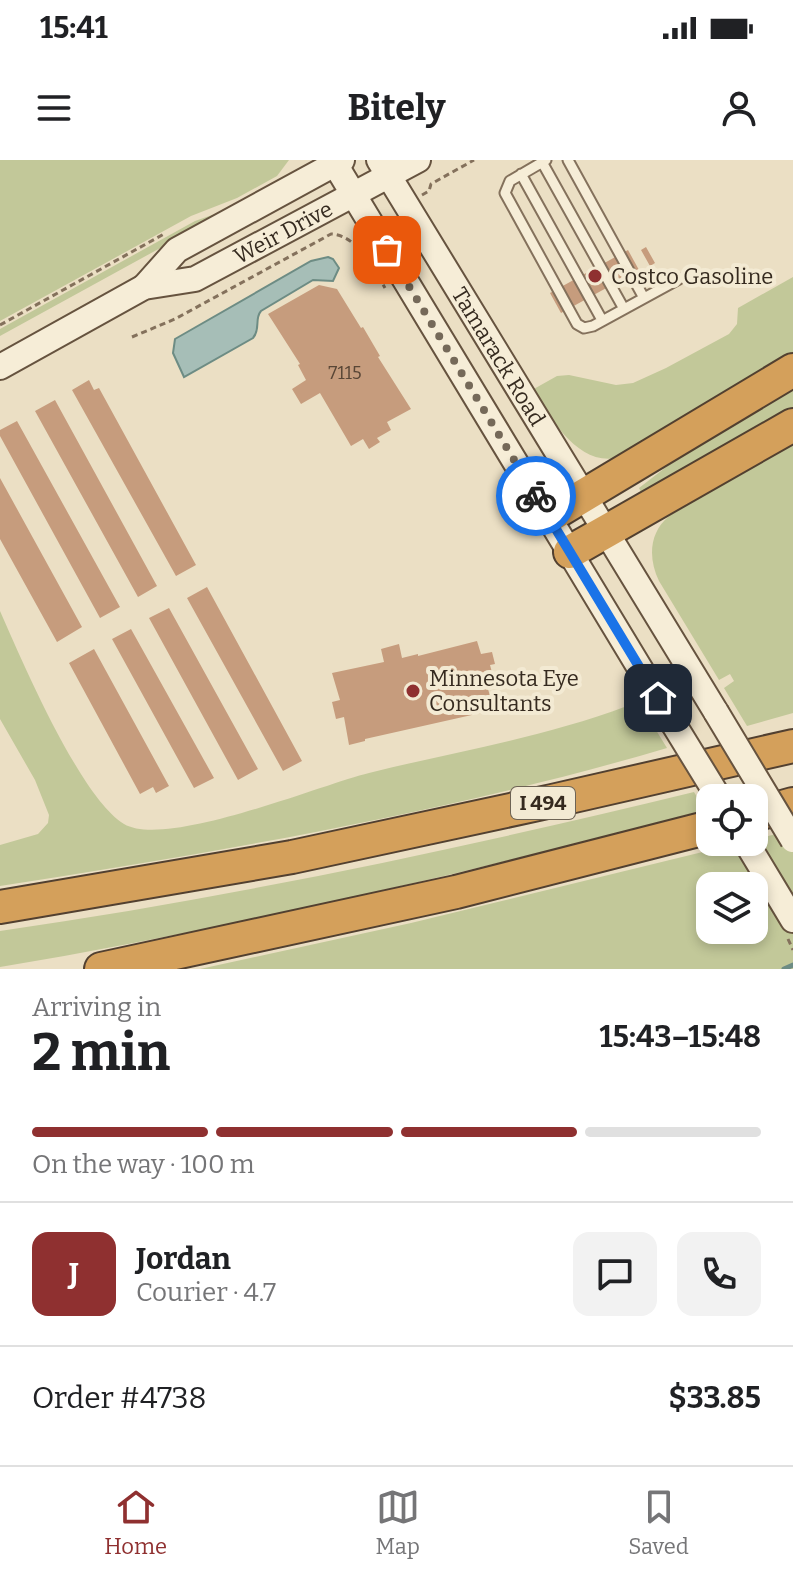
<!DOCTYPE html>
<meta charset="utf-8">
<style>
body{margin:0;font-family:Bitter,serif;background:#f2f2f2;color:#202124;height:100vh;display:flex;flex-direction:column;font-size:30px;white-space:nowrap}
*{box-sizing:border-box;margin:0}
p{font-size:26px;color:#757577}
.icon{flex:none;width:44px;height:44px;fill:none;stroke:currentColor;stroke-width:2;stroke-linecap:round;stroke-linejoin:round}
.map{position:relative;height:809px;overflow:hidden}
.side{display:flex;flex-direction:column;background:#fff;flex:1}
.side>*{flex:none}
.fabs{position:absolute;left:696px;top:624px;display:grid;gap:16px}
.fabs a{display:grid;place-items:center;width:72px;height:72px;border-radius:16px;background:#fff;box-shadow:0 4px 12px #0003;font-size:40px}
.pin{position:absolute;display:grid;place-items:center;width:68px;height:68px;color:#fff;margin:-34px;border-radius:16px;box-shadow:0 4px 12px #0006}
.courier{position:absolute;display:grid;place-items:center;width:80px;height:80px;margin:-40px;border:6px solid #1a73e8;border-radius:50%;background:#fff;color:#222;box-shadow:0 2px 10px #0007}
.headline em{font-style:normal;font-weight:700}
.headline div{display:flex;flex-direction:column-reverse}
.headline{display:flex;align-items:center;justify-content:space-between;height:136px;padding:0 32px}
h1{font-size:52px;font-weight:700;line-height:60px}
.bar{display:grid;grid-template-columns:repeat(4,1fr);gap:12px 8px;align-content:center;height:96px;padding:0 32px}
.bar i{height:10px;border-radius:6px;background:#e0e0e0}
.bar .active{background:#8f3030}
.bar p{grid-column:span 4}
.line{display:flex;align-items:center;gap:20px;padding:0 32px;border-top:2px solid #e0e0e0}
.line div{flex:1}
.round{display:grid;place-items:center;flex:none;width:84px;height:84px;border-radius:16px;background:#f2f2f2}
.status{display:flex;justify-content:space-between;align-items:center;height:56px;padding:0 40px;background:#fff;direction:ltr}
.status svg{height:22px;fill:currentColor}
header{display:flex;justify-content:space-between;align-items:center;height:104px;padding:0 32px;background:#fff;font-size:36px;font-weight:700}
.tabs{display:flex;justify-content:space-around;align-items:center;height:112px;border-top:2px solid #e0e0e0;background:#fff;font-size:22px;color:#757577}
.tabs a{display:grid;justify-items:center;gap:4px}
.tabs .active{color:#8f3030}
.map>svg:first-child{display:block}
.green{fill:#c2c899;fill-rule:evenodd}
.water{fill:#a6beb7;stroke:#6d8c84;stroke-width:2}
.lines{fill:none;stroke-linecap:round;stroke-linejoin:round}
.stream{stroke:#6d8c84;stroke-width:5}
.building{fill:#c69c7d}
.lane-casing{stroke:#84715c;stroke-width:13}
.secondary-casing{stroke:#66533f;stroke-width:28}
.highway-casing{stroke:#524030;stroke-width:36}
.path{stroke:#84715c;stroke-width:3;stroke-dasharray:6 4;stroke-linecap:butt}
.lane{stroke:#f6edd7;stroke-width:9}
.secondary{stroke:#f6edd7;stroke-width:24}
.highway{stroke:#d4a05b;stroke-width:32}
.secondary-bridge-casing{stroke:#66533f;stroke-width:28;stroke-linecap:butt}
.secondary-bridge{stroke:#f6edd7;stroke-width:24}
.done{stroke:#756959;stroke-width:8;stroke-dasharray:0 14.4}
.route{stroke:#1a73e8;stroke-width:10}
.poi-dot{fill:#8f3030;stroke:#f3ead3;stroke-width:3}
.labels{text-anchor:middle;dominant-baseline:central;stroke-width:8;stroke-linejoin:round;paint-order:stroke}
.number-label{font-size:18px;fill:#594636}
.shield{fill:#f3ead3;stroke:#6e6455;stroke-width:2}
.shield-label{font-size:20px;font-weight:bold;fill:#352a1f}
.street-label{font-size:22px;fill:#352a1f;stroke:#f3ead3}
.poi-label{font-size:22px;fill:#352a1f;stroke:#f3ead3;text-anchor:start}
</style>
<div class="status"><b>15:41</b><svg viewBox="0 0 49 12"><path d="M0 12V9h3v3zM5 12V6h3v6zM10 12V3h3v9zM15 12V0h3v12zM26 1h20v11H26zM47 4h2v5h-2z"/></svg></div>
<header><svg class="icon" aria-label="menu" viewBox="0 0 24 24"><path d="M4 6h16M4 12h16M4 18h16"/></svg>Bitely<svg class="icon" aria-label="person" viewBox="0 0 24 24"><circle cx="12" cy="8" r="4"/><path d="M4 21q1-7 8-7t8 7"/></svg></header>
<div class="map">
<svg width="793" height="809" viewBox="0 0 793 809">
<rect width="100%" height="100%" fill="#ebdfc4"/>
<!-- green -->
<path class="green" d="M0,0H289L277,16L237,38L191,56L0,161Z
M235,47L0,176V169L195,61Z
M793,117V197L621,297C579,309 552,259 532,230L557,216L569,215L616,225L633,223L666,208L729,174L737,164L738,148Z
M793,229V253L642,334L639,328L683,294Z
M793,282V553L747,566L724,528L734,521L730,514L719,520L659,421C648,398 649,373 669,356Z
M0,451C22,501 80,637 124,664C166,689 320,625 369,613C457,591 542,578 627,546L633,555L643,549L667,588C450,652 224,691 0,726V685L38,674L48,663L49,655L35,620L0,559Z
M694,632L705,650C472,712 237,767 0,807V771C234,737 464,688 694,632Z
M793,670V809H200L411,763ZM710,726H754V770H710Z"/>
<!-- water -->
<path class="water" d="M328,97L333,99L339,108L333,121L313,120L261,151C254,159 261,169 253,178L184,217L173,193L175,179L311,101Z"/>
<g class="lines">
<!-- stream -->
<path class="stream" d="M784,809L793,805"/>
</g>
<!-- building -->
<path class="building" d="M646,87L655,103L650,106L641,90Z
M628,90L639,110L561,153L550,133Z
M319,125L337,129L361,168L363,167L380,196L378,197L411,249L387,262L391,270L377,278L380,282L369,289L363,279L351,286L320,233L301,244L292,229L306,220L298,205L300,204L268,154Z
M89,220L94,230L99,228L196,405L176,416L72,230Z
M55,240L157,426L138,437L35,251Z
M17,261L120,447L100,458L0,276V270Z
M0,318L82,467L57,482L0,379Z
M207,427L302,601L283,611L187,438Z
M169,448L258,609L238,620L149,458Z
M131,469L214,618L194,628L112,479Z
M477,481L481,494L492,492L495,504L490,505L494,520L486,522L494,550L365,579V581L349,585L344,557L336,559L332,542L340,540L332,513L384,502L381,489L399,484L402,498L418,494V496Z
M94,489L169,626L156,633L153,627L140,634L69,503Z"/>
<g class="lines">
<!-- lane casing -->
<g class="lane-casing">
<path id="lane" d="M546,0L510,21L505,33L577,164L584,168L593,166L679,119
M568,0L644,138
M542,2L624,149
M521,14L602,160"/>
</g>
<!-- secondary casing -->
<g class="secondary-casing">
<g id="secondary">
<path id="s1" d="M379,0L716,552"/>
<path d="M335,4L673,563"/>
<path d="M144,127L177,90L342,0"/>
<path id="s2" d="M0,207L144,127L195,119L418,0"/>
<path d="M746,682L793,760"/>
</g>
</g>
<!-- highway casing -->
<g class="highway-casing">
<path id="highway" d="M548,357L793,210
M570,392L793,265
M754,655L793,644
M0,747L292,697L552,641L793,586
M101,809L456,732L710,667"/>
</g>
<!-- path -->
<path class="path" d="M422,35L429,31L431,24L474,0
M0,165L164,74
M132,177L175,159L331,74C357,75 373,108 385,128
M788,779L793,790"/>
<!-- lane -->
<use href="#lane" class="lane"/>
<!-- secondary -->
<use href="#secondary" class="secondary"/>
<!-- highway -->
<use href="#highway" class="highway"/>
<!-- secondary-bridge casing -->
<g class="secondary-bridge-casing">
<path id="secondary-bridge" d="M716,552L793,680
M673,563L719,638"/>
</g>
<!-- secondary-bridge -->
<use href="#secondary-bridge" class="secondary-bridge"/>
</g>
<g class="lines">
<!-- done -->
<path class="done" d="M387,90L536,336"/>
<!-- route -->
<path class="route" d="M536,336L658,538"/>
</g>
<!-- markers -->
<g class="poi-dot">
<circle cx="595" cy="116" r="8"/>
<circle cx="413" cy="531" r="8"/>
</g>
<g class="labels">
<!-- number labels -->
<g class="number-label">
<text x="345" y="213">7115</text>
</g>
<!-- shield labels -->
<rect class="shield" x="511" y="627" width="64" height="32" rx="6"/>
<g class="shield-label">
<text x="543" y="643">I 494</text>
</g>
<!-- street labels -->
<g class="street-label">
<text stroke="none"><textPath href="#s2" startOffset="316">Weir Drive</textPath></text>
<text stroke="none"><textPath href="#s1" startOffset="230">Tamarack Road</textPath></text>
</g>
<!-- poi labels -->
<g class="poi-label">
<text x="611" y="116">Costco Gasoline</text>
<text x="429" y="518">Minnesota Eye<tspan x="429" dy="25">Consultants</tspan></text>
</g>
</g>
</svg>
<div class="fabs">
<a><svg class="icon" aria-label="locate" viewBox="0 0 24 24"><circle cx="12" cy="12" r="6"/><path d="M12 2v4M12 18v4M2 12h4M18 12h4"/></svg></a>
<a><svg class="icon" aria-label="layers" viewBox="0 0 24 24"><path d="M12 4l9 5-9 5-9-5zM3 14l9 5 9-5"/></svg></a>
</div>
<div class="pin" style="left:387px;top:90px;background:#ea580c"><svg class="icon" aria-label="bag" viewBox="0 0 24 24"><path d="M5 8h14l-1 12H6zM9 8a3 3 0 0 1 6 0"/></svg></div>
<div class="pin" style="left:658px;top:538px;background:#1f2937"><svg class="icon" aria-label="home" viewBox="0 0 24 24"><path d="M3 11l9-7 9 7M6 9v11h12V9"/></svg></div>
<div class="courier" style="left:536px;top:336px"><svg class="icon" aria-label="bike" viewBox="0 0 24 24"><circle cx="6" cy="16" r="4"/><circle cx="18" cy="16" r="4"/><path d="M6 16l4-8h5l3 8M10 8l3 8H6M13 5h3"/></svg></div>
</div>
<section class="side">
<div class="headline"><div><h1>2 min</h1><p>Arriving in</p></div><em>15:43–15:48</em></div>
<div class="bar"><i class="active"></i><i class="active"></i><i class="active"></i><i></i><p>On the way · 100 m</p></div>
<div class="line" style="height:144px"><b class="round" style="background:#8f3030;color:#fff">J</b><div><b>Jordan</b><p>Courier · 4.7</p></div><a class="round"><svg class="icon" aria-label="chat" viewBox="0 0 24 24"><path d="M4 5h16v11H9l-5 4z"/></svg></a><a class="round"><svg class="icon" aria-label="phone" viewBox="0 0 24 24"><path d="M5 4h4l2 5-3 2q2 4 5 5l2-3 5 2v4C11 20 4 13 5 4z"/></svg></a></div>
<div class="line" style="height:104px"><div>Order #4738</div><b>$33.85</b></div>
</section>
<nav class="tabs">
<a class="active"><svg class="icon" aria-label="home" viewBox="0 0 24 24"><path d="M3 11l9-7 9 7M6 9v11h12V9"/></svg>Home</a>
<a><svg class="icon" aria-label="map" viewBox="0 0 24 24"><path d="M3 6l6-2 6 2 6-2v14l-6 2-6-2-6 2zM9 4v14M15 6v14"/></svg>Map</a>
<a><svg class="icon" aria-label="saved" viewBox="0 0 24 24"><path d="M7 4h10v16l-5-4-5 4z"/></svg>Saved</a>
</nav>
